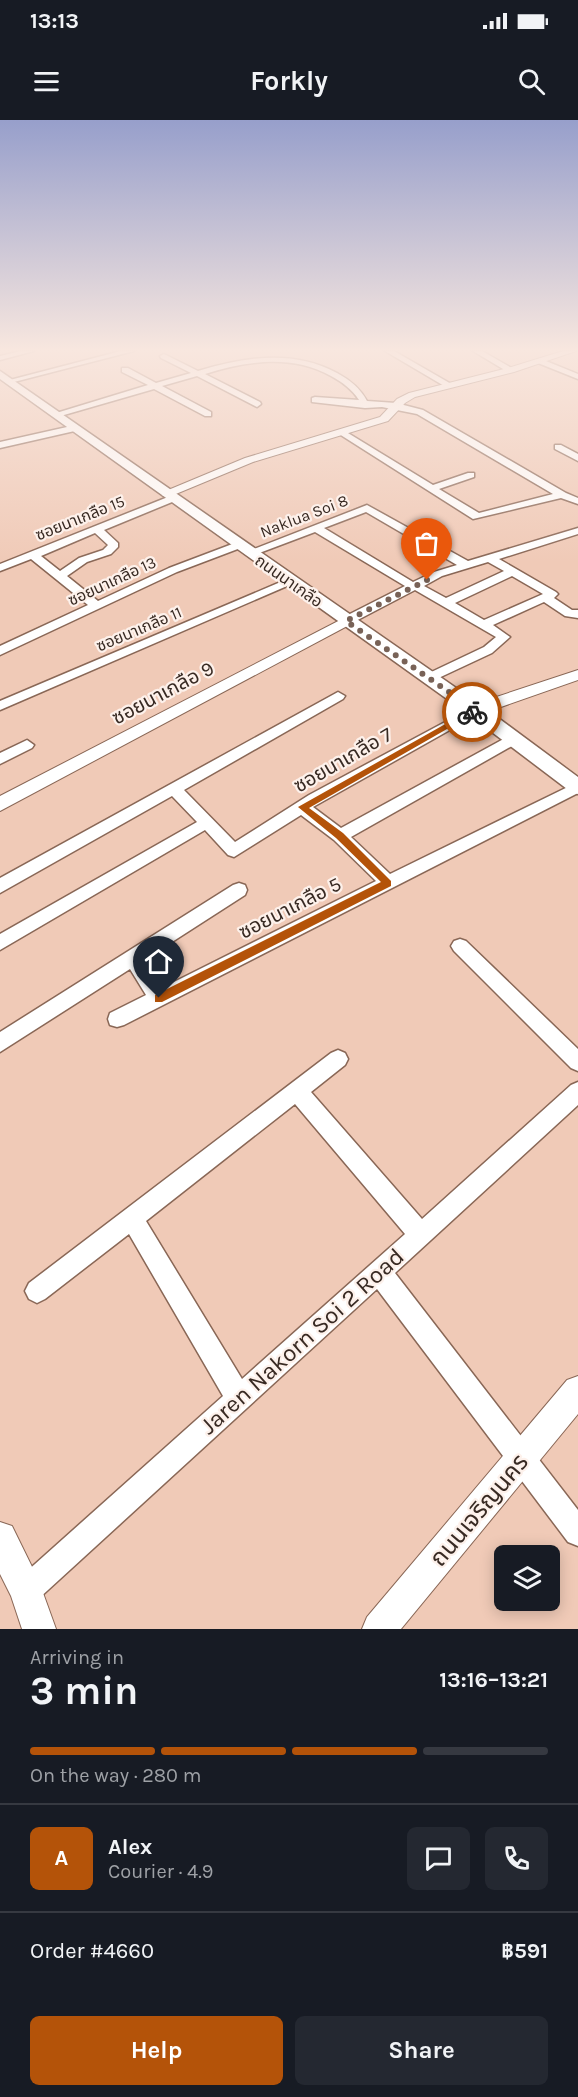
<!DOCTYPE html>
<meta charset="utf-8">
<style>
body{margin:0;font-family:Karla,"Noto Sans Thai",sans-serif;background:#242831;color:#f1f3f6;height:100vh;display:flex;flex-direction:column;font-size:22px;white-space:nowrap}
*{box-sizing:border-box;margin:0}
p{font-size:20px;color:#9ea1a6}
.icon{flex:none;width:33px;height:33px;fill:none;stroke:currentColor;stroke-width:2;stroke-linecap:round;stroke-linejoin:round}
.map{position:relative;height:1509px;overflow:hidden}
.sheet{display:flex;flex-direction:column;background:#171b24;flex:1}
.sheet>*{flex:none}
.controls{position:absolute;left:494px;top:1425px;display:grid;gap:12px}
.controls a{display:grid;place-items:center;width:66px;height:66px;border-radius:9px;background:#171b24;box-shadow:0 3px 15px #0003;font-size:30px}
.pin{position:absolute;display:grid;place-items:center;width:51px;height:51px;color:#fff;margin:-62px -26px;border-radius:50% 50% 50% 0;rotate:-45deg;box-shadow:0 0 6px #0007}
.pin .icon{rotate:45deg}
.courier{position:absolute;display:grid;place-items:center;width:60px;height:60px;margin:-30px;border:4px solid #b45309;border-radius:50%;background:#fff;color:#222;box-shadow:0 2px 8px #0007}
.overview em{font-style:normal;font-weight:700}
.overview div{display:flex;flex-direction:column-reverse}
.overview{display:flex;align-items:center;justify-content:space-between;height:102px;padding:0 30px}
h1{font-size:39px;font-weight:700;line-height:45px}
.bar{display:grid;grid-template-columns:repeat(4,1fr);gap:9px 6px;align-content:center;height:72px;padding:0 30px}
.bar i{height:8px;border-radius:4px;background:#363941}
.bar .current{background:#b45309}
.bar p{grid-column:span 4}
.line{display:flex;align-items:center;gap:15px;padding:0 30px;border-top:2px solid #363941}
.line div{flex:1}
.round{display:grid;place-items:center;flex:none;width:63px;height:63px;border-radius:9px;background:#242831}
.cta{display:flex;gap:12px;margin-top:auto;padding:12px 30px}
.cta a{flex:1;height:69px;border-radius:9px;background:#b45309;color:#fff;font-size:24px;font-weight:700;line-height:69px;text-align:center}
.cta a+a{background:#242831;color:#f1f3f6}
.status{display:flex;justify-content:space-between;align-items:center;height:42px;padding:0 30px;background:#171b24;direction:ltr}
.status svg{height:16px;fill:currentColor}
header{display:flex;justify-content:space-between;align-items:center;height:78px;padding:0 30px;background:#171b24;font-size:27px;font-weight:700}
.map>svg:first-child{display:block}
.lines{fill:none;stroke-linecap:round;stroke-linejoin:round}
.minor-casing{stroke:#896756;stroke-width:3}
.tertiary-casing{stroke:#896756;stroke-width:2}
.secondary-casing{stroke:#896756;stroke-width:3}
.minor{fill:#fff;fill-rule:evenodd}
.tertiary{fill:#fff;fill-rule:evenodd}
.secondary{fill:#fff;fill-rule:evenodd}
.route{fill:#b45309}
.done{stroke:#786257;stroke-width:6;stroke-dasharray:0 10.8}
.labels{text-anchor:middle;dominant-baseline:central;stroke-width:4.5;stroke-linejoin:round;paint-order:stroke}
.far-street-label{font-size:16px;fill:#382a23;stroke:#fdf1eb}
.street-label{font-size:20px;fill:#382a23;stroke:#fdf1eb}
.near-street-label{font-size:24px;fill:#382a23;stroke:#fdf1eb}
</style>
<div class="status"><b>13:13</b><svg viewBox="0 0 49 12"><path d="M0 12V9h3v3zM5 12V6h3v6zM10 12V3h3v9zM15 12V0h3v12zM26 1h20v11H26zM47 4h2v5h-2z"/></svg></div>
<header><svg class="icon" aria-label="menu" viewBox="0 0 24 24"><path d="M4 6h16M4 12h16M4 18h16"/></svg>Forkly<svg class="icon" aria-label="search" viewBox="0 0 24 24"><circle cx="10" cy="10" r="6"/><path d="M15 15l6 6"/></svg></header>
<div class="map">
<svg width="578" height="1509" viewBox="0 0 578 1509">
<rect width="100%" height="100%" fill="#f0cab7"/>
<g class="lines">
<!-- minor casing -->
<g class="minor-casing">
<path id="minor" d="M21,231H34L0,240V236Z
M121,231H134L10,263L6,261Z
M385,231H394L453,265L446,267Z
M473,231H482L515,250L508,252Z
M164,234L198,251C245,237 293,229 337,253C350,260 360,268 367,281L396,283L423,290L566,373L578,378V384L561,378L473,399L336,312L343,310L433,365L468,353H474V357L439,369L479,393L553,374L417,294L382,287L365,288L312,282V278L315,277L359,280C352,269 342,262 331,256C292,234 246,241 205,254L260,282L261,284L257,287L197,256L162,266L211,292V296H205L154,269L57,297L53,294L148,265L122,252V248H128L156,263L191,253L161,238L160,236Z
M541,239L578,254V259L538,243L537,241Z
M76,305L80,308L79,310L0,328V322Z
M555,325H561L578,334V341L555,329Z
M173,375L178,378L177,380L104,410L118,423V427L111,434L87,442L67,456L98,481L169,448L235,423H243V427L177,452L0,535V526L88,485L31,439L0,451V444ZM95,413L108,425L103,430L79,438L60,451L41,436Z
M367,385L468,441L578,408V414L499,439L556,472L558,474L554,478L572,490H578V498L565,496L544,482L493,505L510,517L492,533L430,562L423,558L425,555L484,527L496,517L415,470L350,504H342V498L405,466L315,412L254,435L250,436L244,433ZM366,392L457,445L434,452L413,462L324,408ZM488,442L504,451L446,478L424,466L442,456ZM512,456L543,474L484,500L455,483Z
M290,458L294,459V463L0,590V581Z
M338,572L345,576L343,579L184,670L235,722L309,675L475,586L480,587L482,590L480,593L313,687L341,708L509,616H519L521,619L519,622L351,717L390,754L578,662V673L124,905L117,907L110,905L108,899L110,893L146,875L130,849L0,932V912L233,765L239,763L245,765L247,770L245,775L144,840L162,868L376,761L334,720L301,695L234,737L228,735L205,710L0,830V814L197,702L172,676L0,773V758Z
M27,620L34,625L32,628L0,644V633Z
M460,819L466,821L578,929V951L571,948L454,831L451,826L454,821Z
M338,930L345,933L348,939L345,945L311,972L422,1099L571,965L578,962V985L395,1153L578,1390V1426L568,1422L377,1169L36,1481L26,1485L16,1481L12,1471L16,1461L223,1276L129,1114L45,1179L37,1183L29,1179L25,1171L29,1163L331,933ZM295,984L405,1114L242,1259L146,1101Z"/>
</g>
<!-- tertiary casing -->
<g class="tertiary-casing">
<path id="tertiary" d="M563,231H576L514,252L415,277L405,283L388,301L253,342L171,376H163L161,373L245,338L380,297L397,279L409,273L508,248Z
M346,497L353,501L351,504L0,691V676Z
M578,550V560L481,594H469L467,590L469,586Z
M578,1256V1294L401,1509H362L367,1497L567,1260Z
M0,1402L12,1406L38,1459L56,1509H22L11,1476L0,1454Z"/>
</g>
<!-- secondary casing -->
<g class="secondary-casing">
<path id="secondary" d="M0,251L482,586L578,657V674L571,672L468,594L0,259Z"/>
</g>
<!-- minor -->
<use href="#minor" class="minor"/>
<!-- tertiary -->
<use href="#tertiary" class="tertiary"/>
<!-- secondary -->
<use href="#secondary" class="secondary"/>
</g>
<!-- sky -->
<linearGradient id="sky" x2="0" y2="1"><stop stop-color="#979fcb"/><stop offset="0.52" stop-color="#f8e7df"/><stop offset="1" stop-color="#f8e7df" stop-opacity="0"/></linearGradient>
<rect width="578" height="442" fill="url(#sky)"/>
<!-- route -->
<path class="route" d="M472,589L475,590V593L309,688L343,713L391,761V766L162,882H155V875L381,762L336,718L298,687Z"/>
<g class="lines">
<!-- done -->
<path class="done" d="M427,460L346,501L475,590L472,592"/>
</g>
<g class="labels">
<!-- far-street labels -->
<g class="far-street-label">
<text transform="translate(304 396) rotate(-21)">Naklua Soi 8</text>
<text transform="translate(80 398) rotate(-22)">ซอยนาเกลือ 15</text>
<text transform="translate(112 461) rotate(-25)">ซอยนาเกลือ 13</text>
<text transform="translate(289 461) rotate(35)">ถนนนาเกลือ</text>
<text transform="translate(139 509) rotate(-23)">ซอยนาเกลือ 11</text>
</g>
<!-- street labels -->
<g class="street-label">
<text transform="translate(163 573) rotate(-28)">ซอยนาเกลือ 9</text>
<text transform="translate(343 640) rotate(-30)">ซอยนาเกลือ 7</text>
<text transform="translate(290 788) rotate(-27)">ซอยนาเกลือ 5</text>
</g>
<!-- near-street labels -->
<g class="near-street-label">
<text transform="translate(302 1221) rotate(-42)">Jaren Nakorn Soi 2 Road</text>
<text transform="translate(479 1390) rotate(-50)">ถนนเจริญนคร</text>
</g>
</g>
</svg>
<div class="controls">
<a><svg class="icon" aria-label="layers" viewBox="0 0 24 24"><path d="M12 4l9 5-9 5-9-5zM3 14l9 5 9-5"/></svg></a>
</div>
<div class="pin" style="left:427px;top:460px;background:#ea580c"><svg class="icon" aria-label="bag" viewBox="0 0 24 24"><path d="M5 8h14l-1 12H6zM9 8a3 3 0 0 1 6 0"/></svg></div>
<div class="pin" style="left:159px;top:878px;background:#1f2937"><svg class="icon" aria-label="home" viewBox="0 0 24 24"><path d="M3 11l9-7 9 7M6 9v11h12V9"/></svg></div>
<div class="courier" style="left:472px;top:592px"><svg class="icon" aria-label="bike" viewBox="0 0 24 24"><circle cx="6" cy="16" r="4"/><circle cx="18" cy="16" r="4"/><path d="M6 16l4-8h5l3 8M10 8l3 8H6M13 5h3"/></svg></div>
</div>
<section class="sheet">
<div class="overview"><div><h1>3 min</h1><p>Arriving in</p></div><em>13:16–13:21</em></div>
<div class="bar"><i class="current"></i><i class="current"></i><i class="current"></i><i></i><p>On the way · 280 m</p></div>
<div class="line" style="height:108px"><b class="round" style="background:#b45309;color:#fff">A</b><div><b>Alex</b><p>Courier · 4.9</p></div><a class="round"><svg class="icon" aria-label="chat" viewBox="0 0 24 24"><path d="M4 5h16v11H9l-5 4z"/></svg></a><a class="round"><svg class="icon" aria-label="phone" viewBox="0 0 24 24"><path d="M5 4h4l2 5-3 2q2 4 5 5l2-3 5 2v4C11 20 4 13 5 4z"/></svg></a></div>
<div class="line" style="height:78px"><div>Order #4660</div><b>฿591</b></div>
<div class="cta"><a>Help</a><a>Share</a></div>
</section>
